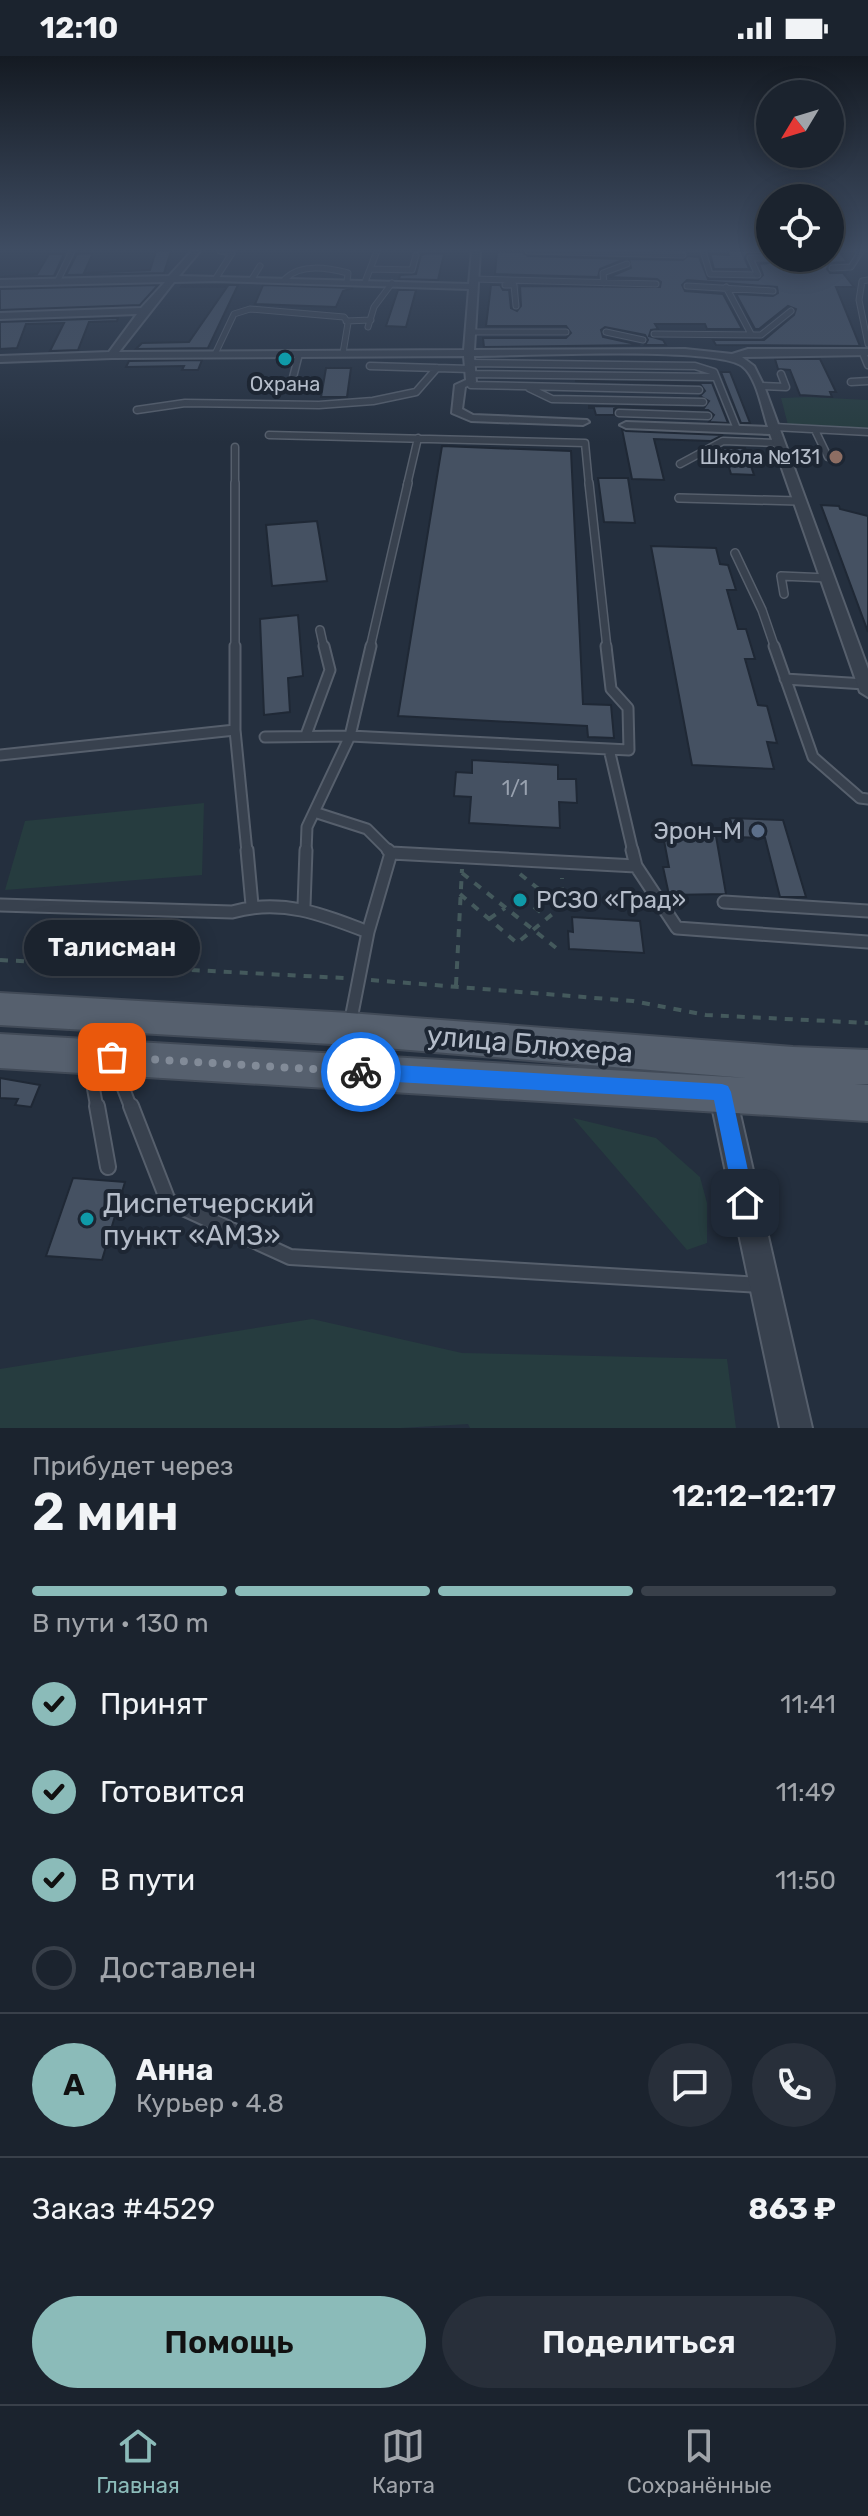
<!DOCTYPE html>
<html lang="ru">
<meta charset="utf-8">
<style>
body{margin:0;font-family:Rubik,sans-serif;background:#282f3a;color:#f1f3f6;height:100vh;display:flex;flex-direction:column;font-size:30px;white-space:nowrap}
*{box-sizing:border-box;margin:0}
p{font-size:26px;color:#a0a4aa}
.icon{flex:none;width:44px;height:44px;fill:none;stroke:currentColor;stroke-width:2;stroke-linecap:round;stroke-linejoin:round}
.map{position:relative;height:1372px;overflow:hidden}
.sheet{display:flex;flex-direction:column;background:#1b232e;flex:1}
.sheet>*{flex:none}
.needle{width:52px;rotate:232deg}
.fabs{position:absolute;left:756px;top:24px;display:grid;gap:16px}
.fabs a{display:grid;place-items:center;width:88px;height:88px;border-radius:50%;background:#1b232e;box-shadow:0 4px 20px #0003,0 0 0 2px #39404a;font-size:40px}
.pin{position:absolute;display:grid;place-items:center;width:68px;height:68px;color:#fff;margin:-34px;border-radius:16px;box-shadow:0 4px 12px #0006}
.courier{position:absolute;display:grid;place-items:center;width:80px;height:80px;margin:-40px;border:6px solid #1a73e8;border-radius:50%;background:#fff;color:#222;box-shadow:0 2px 10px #0007}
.bubble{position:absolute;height:56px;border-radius:28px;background:#1b232e;box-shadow:0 4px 20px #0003,0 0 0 2px #39404a;font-size:26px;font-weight:600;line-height:56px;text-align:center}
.headline em{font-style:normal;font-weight:600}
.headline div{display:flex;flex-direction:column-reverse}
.headline{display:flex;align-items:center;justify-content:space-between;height:136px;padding:0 32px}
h1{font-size:52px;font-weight:600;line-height:60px}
.bar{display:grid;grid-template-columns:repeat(4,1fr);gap:12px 8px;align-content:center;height:96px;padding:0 32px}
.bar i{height:10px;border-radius:6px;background:#39404a}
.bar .active{background:#8bbbb9}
.bar p{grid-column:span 4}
.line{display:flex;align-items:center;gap:20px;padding:0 32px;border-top:2px solid #39404a}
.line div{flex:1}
.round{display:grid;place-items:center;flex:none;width:84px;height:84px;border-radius:42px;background:#282f3a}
ol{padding:0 32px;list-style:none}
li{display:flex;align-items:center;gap:24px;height:88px}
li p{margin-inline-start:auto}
li .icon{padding:8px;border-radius:50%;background:#8bbbb9;color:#111;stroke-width:4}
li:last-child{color:#a0a4aa}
li i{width:44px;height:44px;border:4px solid #39404a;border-radius:50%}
.action{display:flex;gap:16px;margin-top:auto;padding:16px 32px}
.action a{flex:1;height:92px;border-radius:48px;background:#8bbbb9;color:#111;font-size:32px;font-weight:600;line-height:92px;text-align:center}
.action a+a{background:#282f3a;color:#f1f3f6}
.status{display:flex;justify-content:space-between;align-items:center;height:56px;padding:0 40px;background:#1b232e;direction:ltr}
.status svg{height:22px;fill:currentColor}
.dock{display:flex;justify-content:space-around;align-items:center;height:112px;border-top:2px solid #39404a;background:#1b232e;font-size:22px;color:#a0a4aa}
.dock a{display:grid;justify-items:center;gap:4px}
.dock .active{color:#8bbbb9}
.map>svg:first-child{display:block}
.green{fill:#263c3f}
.building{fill:#455162;stroke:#1f2835;stroke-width:2}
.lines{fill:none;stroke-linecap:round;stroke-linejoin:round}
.service-far5-casing{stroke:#565f6c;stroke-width:7}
.service-far4-casing{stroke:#565f6c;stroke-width:9}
.service-far3-casing{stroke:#565f6c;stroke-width:10}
.service-far2-casing{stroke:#565f6c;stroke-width:13}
.service-far1-casing{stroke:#565f6c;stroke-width:15}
.service-casing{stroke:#565f6c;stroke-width:18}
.minor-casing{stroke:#565f6c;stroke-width:4}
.primary-casing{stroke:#414a57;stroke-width:4}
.path{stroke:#44595c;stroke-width:4;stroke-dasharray:8 8;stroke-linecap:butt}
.service-far5{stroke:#38414e;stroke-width:5}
.service-far4{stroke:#38414e;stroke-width:6}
.service-far3{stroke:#38414e;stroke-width:7}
.service-far2{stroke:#38414e;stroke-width:9}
.service-far1{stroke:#38414e;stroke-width:11}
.service{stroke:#38414e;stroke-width:14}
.minor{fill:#38414e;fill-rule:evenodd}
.primary{fill:#56606e;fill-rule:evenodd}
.route{fill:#1a73e8}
.done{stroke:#828b98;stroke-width:8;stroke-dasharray:0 14.4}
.culture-dot{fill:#0f9aa8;stroke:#1d2633;stroke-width:3}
.education-dot{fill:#8d6e63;stroke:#1d2633;stroke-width:3}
.service-dot{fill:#5c6f8a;stroke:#1d2633;stroke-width:3}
.labels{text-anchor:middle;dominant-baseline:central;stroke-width:8;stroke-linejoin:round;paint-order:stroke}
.far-poi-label{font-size:20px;fill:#b4bcc9;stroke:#1d2633}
.number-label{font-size:20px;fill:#98a1af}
.poi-label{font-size:24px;fill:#b4bcc9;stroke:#1d2633;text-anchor:end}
.near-street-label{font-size:28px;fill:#b4bcc9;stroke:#1d2633}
.near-poi-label{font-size:28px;fill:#b4bcc9;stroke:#1d2633;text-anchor:start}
</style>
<div class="status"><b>12:10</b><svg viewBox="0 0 49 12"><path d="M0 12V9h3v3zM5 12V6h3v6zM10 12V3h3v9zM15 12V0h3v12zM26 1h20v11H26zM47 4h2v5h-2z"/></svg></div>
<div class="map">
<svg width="868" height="1372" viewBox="0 0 868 1372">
<rect width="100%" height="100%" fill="#242f3e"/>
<!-- green -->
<path class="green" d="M808,341L868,344V373L788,369L781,342Z
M204,747L202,819L5,834L25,765Z
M573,1062L656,1082L700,1121L707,1147V1187L687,1194Z
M312,1263L462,1297L727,1303L736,1372H470L468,1368L401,1372H0V1313Z"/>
<!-- building -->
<path class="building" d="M156,195H171L164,217L66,219L77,198L93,197L84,217L150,214Z
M497,195L523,196L528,200L625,203L600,213L598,221L495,218Z
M727,195H770V198H747L745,202L749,213H714L710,198L729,199Z
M830,195H839L847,206L830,207L827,213L830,217H843L854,231H836L860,290L716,289L713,284H764L794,259L796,253L788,250L759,273H755L736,238L773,240L778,237L777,231L687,224L682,229L685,235L723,238L742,273H707L705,268H655L658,273L651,274L649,280L663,284L666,289H645L648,284L645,279L605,271L601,274L603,281L640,289L484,291L483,282H566L571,277L566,270H486L491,229H500L503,234H509L511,252L517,255L521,250L520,230L660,231L661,226L657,223L609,221L631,212L629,203L683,204L688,200L699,201L708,223L758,224L763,219L759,208L769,207L772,202H830Z
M428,197L444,198L438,224L399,223L400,219L416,218L421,199Z
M49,198H64L54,220L0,221L37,218Z
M158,229L140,249L0,254V233Z
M182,229H238L208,292L136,293L142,287L189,286L227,231H181Z
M263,229L353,232L343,235L336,251L255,248Z
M398,234H416L406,271L386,270Z
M118,262L117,265L89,266L78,294L50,295L64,267L26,268L17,292L0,293V266Z
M775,303H820L836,336H830L832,341L800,339L790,314L778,313Z
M202,304L198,314H182L184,310L126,311L129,305Z
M326,312H351L347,341H321Z
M721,316H730L750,367H741Z
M575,325L712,327L728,367L709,366L714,359L708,354L619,351L614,353V359H596L594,352H589V350L704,352L709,345L700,340L705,335L700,328Z
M622,373L626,375L723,379L711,385L654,383L664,424L632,423Z
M442,390L571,395L583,648L611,649L614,682L588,681L587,670L398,660Z
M723,392H745L754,419L731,418Z
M598,422H628L635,467L604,466Z
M821,449L839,450L840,453L868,460V576Z
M317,465L327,525L272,530L266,469Z
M651,490L716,492L720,508L728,509L736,534H727L738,573H746L755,603H745L758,649L767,650L777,687L767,686L774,713L692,709Z
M298,559L303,620L288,622L290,656L264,659L260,563Z
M472,704L558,709V723H576L577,747L559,746L560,772L469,767L471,741L454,740L456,716L472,717Z
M730,762L783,764L806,841H780L765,782L734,781Z
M663,779L716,780L726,838L669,839L663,811H669Z
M572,861L640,865L644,897L569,893L568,875L573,876Z
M0,1022L40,1029L31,1051L15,1049L18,1043L0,1042Z
M73,1122L125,1126L102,1204L46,1200Z"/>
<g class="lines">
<!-- service-far5 casing -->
<g class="service-far5-casing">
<path id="service-far5" d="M528,195L683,199
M703,195L710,218L758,219L750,202H767
M832,212L851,211L861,195
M370,213L412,214L416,199
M216,222L232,197L220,195
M252,223L260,210
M285,223C301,207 328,212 348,217L347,226
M474,223L656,228
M868,224L862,225L859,244L868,288
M57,226L72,195
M365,226L377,195
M604,227L603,217L627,208
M505,229H514L516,250
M687,230L773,235
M726,231L751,278
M346,265L371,264
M368,271L374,251L392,227
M471,276H566
M606,276L643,284
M654,278L761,279L791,255
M862,296L864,299
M215,298L234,258L250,253L344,261L348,267L343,297"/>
</g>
<!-- service-far4 casing -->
<g class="service-far4-casing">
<path id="service-far4" d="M863,297L868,309
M470,307L695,310L714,316L737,373
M370,310L470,313
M470,318L716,321
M471,326V329L699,334
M851,326L868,325
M291,329L299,298
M759,330L786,331L781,318
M529,332L552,343L703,346
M137,354L185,347L319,349L373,345L416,336L437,312
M619,357L708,360
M774,371L868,376
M815,374L828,401
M269,379L585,387L589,429
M235,391V429
M680,408L723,385L778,387
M407,429L418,382"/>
</g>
<!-- service-far3 casing -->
<g class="service-far3-casing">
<path id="service-far3" d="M235,427V592
M589,427L607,592
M679,442L798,445
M735,497L762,554L775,592
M784,538L781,520L828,522
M320,574L324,592
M370,592L408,427"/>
</g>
<!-- service-far2 casing -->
<g class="service-far2-casing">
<path id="service-far2" d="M235,590V674L247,796
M606,590L611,633L628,652L629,694L609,693L633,796
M774,590L813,701L860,742L868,743
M785,623L865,628
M306,679L330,614L324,590
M265,681L350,680L609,693
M0,699L235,674
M314,756L367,773L390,796
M306,796L307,771L350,680L371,590"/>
</g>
<!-- service-far1 casing -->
<g class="service-far1-casing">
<path id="service-far1" d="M247,794L252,849
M388,794L391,797
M632,794L636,810
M724,846L868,855
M0,849L232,856C281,842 322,858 368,876L350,968
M304,850L306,794
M368,876L391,797L636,810L677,872L868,886
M89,1008L97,1052
M114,1008L131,1052"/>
</g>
<!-- service casing -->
<g class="service-casing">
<path id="service" d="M97,1050L108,1111
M131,1050L168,1145L290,1201L761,1229"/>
</g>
<!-- minor casing -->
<g class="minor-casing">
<path id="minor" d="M192,195H200L179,220L469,228L472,195H480L474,294L685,293L732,298L748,293H868V299L742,301L754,310L764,330L868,613V641L860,636L770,378L626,372L620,369L626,366L768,371C762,354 757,321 742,310C715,290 519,300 474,300L476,326L465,331L462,353L473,359L587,364L589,366L583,369L471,365L452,357L455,329L466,324L464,300L112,302L0,306V300L109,296L137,258L0,263V257L141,252L165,226L0,230V224L169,220ZM216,225L469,233L464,294L119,296L174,226Z
M722,1024L731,1028L735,1036L812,1372H780L709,1036L713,1028Z"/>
</g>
<!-- primary casing -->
<g class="primary-casing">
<path id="primary" d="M0,937L349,957L793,991L868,994V1028H855L868,1029V1065L0,1012V978L747,1022L349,989L0,969Z"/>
</g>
<!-- path -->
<path class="path" d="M462,817L560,895
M520,818L561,851
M460,838L517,887L561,851L562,822
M534,851L548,862
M489,863L505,852
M0,904L344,922
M371,924L633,945L706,959L868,967
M456,929L462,813"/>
<!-- service-far5 -->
<use href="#service-far5" class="service-far5"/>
<!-- service-far4 -->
<use href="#service-far4" class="service-far4"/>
<!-- service-far3 -->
<use href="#service-far3" class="service-far3"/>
<!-- service-far2 -->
<use href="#service-far2" class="service-far2"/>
<!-- service-far1 -->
<use href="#service-far1" class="service-far1"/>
<!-- service -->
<use href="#service" class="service"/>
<!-- minor -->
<use href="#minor" class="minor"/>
<!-- primary -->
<use href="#primary" class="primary"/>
</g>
<!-- sky -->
<linearGradient id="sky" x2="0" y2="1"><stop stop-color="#141a22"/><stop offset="0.5" stop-color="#3f4d63"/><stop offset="1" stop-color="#3f4d63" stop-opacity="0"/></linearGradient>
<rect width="868" height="387" fill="url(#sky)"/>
<!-- route -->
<path class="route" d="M361,1007L722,1028L728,1030L731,1036L755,1147L752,1154L745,1156L738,1154L735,1147L714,1044L361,1024L355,1021L352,1016L355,1010Z"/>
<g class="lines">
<!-- done -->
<path class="done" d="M112,1001L361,1016"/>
</g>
<!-- markers -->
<g class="culture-dot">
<circle cx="285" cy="303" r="8"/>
<circle cx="520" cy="844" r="8"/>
<circle cx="87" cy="1163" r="8"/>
</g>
<circle class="education-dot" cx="836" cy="401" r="8"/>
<circle class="service-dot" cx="758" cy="775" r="8"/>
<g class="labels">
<!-- far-poi labels -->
<g class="far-poi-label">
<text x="285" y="328">Охрана</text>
<text x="820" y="401" text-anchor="end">Школа №131</text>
</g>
<!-- number labels -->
<g class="number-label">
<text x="515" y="732">1/1</text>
</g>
<!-- poi labels -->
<g class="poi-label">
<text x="742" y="775">Эрон-М</text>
<text x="536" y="844" text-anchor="start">РСЗО «Град»</text>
</g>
<!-- near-street labels -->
<g class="near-street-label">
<text transform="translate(530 988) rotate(5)">улица Блюхера</text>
</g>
<!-- near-poi labels -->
<g class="near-poi-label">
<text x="103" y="1147">Диспетчерский<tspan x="103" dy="32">пункт «АМЗ»</tspan></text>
</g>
</g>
</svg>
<div class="fabs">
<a><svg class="needle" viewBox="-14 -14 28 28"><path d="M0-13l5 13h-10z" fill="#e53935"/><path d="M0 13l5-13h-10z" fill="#a0a4aa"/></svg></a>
<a><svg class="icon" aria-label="locate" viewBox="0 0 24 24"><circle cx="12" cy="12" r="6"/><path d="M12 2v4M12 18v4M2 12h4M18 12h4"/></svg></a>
</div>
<div class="pin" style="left:112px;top:1001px;background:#ea580c"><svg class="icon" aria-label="bag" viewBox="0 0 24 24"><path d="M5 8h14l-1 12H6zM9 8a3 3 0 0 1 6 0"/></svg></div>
<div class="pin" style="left:745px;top:1147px;background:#1f2937"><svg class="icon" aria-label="home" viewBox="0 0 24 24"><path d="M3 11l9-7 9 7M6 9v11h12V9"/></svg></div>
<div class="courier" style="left:361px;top:1016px"><svg class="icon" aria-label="bike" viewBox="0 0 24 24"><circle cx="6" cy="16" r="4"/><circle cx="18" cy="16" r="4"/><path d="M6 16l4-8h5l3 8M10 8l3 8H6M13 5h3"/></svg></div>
<div class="bubble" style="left:24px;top:864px;width:176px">Талисман</div>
</div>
<section class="sheet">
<div class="headline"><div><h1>2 мин</h1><p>Прибудет через</p></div><em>12:12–12:17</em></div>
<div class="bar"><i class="active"></i><i class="active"></i><i class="active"></i><i></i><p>В пути · 130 m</p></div>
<ol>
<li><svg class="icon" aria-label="check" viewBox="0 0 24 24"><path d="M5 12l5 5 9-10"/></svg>Принят<p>11:41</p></li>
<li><svg class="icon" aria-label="check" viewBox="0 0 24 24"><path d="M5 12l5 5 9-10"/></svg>Готовится<p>11:49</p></li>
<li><svg class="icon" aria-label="check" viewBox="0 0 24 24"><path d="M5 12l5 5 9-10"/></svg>В пути<p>11:50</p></li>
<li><i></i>Доставлен</li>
</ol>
<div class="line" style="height:144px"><b class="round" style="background:#8bbbb9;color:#111">А</b><div><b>Анна</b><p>Курьер · 4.8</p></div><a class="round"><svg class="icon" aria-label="chat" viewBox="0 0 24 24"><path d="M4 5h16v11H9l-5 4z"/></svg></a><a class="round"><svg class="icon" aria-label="phone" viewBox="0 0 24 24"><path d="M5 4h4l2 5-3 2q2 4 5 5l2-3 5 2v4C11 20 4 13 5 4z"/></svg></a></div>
<div class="line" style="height:104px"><div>Заказ #4529</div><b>863 ₽</b></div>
<div class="action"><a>Помощь</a><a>Поделиться</a></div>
</section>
<nav class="dock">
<a class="active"><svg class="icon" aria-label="home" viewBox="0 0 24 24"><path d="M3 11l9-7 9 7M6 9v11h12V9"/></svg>Главная</a>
<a><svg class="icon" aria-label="map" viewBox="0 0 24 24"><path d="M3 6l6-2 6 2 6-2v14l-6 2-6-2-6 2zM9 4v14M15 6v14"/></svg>Карта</a>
<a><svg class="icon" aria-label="saved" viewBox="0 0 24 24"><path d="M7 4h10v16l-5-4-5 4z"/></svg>Сохранённые</a>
</nav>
